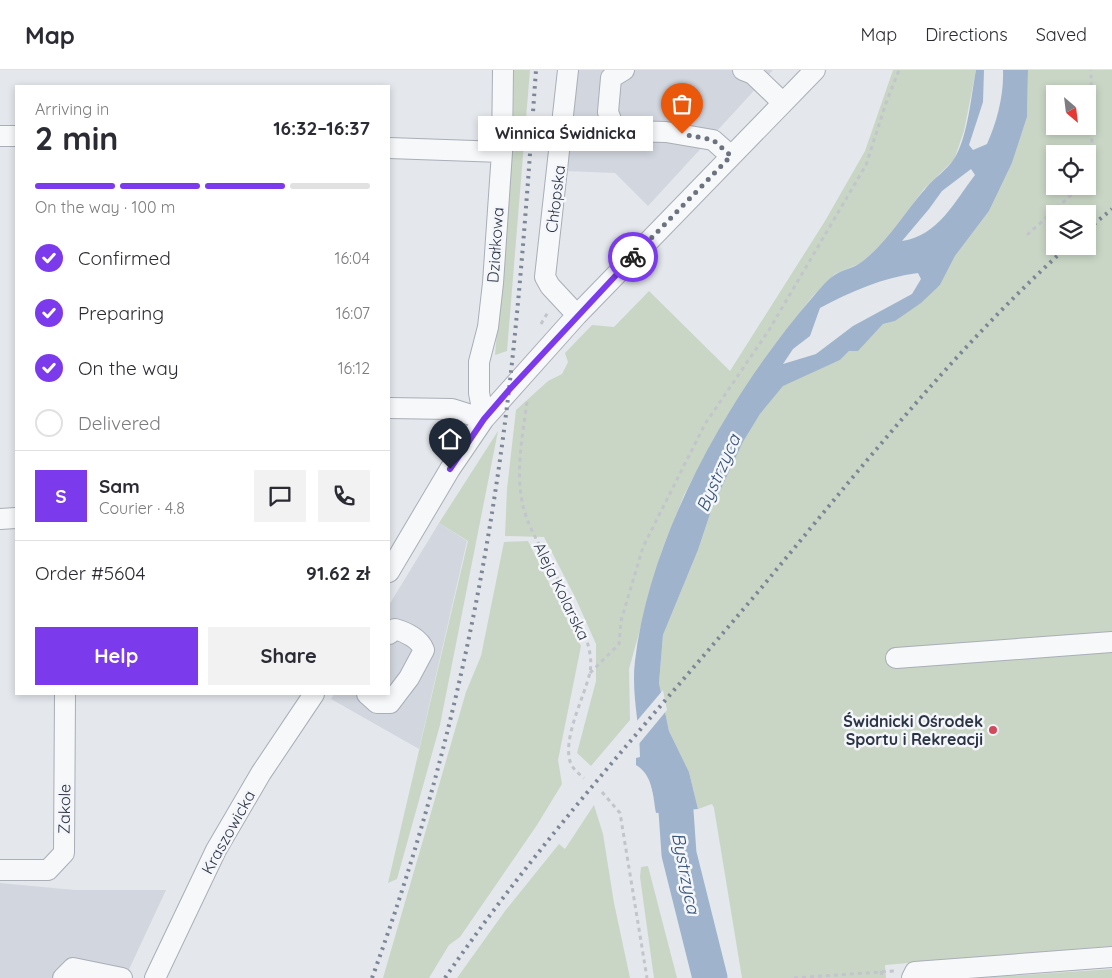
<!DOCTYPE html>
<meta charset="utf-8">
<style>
body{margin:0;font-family:Quicksand,sans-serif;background:#f2f2f3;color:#2b2b33;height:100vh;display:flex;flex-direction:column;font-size:19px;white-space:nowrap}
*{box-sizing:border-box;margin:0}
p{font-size:16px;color:#7c7c81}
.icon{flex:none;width:28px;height:28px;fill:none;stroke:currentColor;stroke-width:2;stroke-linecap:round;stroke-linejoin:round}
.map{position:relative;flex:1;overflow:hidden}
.side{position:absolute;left:15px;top:15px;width:375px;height:610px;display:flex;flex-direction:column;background:#fff;border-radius:0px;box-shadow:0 2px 8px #0003}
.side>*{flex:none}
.needle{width:32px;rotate:152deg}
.tools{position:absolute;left:1046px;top:15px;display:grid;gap:10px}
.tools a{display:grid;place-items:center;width:50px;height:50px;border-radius:0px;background:#fff;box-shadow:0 2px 8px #0003;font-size:25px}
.pin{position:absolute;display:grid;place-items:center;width:42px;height:42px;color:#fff;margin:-51px -21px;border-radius:50% 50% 50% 0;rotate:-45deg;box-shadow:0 0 5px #0007}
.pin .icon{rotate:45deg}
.courier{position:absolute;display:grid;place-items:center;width:50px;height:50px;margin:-25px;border:4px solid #7c3aed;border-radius:50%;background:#fff;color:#222;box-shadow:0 1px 6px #0007}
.bubble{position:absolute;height:35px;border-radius:0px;background:#fff;box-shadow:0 2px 8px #0003;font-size:16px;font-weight:700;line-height:35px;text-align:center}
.headline em{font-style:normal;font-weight:700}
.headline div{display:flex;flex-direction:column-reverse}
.headline{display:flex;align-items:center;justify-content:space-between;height:85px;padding:0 20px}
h1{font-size:32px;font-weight:700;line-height:38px}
.bar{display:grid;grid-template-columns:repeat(4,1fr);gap:8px 5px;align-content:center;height:60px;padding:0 20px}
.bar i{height:6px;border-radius:4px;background:#e1e1e2}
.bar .selected{background:#7c3aed}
.bar p{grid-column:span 4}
.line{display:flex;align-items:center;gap:12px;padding:0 20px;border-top:1px solid #e1e1e2}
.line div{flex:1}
.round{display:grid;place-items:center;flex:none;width:52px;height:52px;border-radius:0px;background:#f2f2f3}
ol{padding:0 20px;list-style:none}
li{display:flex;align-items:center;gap:15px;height:55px}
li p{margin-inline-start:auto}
li .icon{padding:5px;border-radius:50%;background:#7c3aed;color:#fff;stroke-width:4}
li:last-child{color:#7c7c81}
li i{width:28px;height:28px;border:2px solid #e1e1e2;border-radius:50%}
.action{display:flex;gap:10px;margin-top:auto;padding:10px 20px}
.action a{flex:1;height:58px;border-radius:0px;background:#7c3aed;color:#fff;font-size:20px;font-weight:700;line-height:58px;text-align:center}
.action a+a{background:#f2f2f3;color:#2b2b33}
header{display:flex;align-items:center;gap:30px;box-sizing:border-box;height:70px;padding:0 25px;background:#fff;border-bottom:1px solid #e1e1e2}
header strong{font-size:24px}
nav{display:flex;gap:28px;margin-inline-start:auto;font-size:18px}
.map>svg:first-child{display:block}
.built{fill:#d2d6de}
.green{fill:#c9d6c5;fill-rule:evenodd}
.water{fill:#9fb4cc;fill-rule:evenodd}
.pier{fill:#e4e7ec}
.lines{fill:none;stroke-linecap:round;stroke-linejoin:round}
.river{stroke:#9fb4cc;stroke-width:35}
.minor-casing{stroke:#a9aeb7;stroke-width:22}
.path{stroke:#c2c5cb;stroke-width:3;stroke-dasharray:4 4;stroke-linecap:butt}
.minor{stroke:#f7f8fa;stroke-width:20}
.rail{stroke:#7d8696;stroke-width:4;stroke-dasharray:2.5 5;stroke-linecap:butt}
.done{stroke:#6c737f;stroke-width:5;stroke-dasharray:0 9}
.route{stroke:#7c3aed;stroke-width:6}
.poi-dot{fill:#d1495b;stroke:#f4f6f9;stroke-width:2}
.labels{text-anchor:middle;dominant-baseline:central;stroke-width:5;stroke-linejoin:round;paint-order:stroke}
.street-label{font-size:16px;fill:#2b3445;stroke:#f4f6f9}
.poi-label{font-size:16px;font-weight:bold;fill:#2b3445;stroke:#f4f6f9;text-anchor:end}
.water-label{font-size:18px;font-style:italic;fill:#34527a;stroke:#f4f6f9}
</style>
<header>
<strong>Map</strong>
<nav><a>Map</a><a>Directions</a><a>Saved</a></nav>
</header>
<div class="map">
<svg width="1112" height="908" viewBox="0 0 1112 908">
<rect width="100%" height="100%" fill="#e4e7ec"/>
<!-- built -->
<path class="built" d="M574,0H773L648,136L615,103L565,101Z
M439,453L467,471L419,679L331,629L334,624H389V535Z
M0,813L75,820H166L125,908H0Z"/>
<!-- green -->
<path class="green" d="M514,0H530L507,281L495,285L513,75Z
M893,0H976L964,61L954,90L924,119L887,169L861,193L835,204L812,227L770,281L727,346L684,425L662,480L629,599L630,650L591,696L577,683L596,611V574L575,527L544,467L505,466L507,419L516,340L548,311L562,304L568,292L565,283L592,255L614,257L649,221L730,301L825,151L865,81Z
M1028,0H1112V876L885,895L886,908H742L714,738L712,734L698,739L689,702L669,661L659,613L663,565L698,480L712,438L743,372L760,344L783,315L840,290L849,281L858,280L883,254L895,251L940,215L955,186L989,141L1012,93L1027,47ZM1055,24H1088V56H1055ZM1055,84H1088V116H1055ZM1055,144H1088V176H1055Z
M498,361L440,655L397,809L388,813L468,471L439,453Z
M528,471L581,576L558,690L562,714L537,755L491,822L460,867L449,875L429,908H383L466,622L481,586L504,472Z
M594,735L603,764L614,833L630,908H457L505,841L559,774L565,779Z
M648,796L677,908H654L640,807L641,797Z
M1112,899V908H977Z"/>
<!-- water -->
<path class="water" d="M976,0H984L983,32L969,75L973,80L987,74C997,52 1004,25 1003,0H1028L1027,47L1012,93L989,141L955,186L940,215L921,233L895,251L883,254L858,281H849L840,290L783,316L760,344L743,372L712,438L698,480L663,565L659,613L669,661L689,702L698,739L656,743C653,726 653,705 636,695V688L640,687C640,655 631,623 635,591C650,464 729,324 812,228C819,220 829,207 838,203C846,199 856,197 863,191C891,168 903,144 926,118C934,108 947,100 954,89C968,67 971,26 976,0ZM971,99L975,105C955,131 938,166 902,171L929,139L942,121ZM918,203L921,209L912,224L853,256L816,284L783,294L793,279L810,266L820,238C850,222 884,207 918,203Z"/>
<!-- pier -->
<path class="pier" d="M663,620L667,640L638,675L636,652Z"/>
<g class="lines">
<!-- river -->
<path class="river" d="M664,695L676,741L679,784L710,908"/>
<!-- minor casing -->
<g class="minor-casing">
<path id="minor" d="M568,0L545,207L550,216L577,245
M624,0L611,8L608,42L613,55L624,61L666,62L713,70L731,86
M743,0L753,4L783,33
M0,66H16
M389,78L502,82
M389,338L452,339L484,349
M484,349L479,323V292L488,257L493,213L502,82L503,0
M0,449L16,448
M389,502L450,399L484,349L577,245L815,0
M896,588L1112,572
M367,624L377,633H390L409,608L424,580C420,569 406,562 395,559L389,564
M0,800H48L64,783L65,624
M63,908L73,898L122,908
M155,908L216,780L261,703L314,624
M912,908L915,902L1112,887"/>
</g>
<!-- path -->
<path class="path" d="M1088,96L1092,83L1091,0
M1027,165L1081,116
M541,254L548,242
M527,332C522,370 513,412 527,449C542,489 598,562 590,602C585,626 561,670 571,694C574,700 579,704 584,708
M590,603L619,574L621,551L643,477L705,354L769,260L866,95L886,33L899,0
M602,722L620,743L647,908
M881,901L882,908
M794,908L894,901"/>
<!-- minor -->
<use href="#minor" class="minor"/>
<!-- rail -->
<path class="rail" d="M1088,159L1112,139
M372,908C430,749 471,584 496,417C517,279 526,139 536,0
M445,908C537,774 647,653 752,529C853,408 951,282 1068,176"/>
</g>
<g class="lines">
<!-- done -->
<path class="done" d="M633,187L731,86L713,70L682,64"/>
<!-- route -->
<path class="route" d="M450,399L484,349L509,320L633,187"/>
</g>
<!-- markers -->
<circle class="poi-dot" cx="993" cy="660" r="5"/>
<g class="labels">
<!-- street labels -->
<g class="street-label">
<text transform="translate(555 129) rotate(-83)">Chłopska</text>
<text transform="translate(495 175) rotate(-86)">Działkowa</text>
<text transform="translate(562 521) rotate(64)">Aleja Kolarska</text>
<text transform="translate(64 739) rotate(-89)">Zakole</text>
<text transform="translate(228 762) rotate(-61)">Kraszowicka</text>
</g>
<!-- poi labels -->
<g class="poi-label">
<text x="983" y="651">Świdnicki Ośrodek<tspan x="983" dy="18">Sportu i Rekreacji</tspan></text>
</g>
<!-- water labels -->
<g class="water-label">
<text transform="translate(718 403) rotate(-66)">Bystrzyca</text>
<text transform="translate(686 803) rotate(79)">Bystrzyca</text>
</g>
</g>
</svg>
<div class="tools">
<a><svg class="needle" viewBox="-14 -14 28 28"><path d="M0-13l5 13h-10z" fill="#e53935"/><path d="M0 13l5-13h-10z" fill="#7c7c81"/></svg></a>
<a><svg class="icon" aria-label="locate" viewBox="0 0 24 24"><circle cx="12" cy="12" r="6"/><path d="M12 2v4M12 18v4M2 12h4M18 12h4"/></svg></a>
<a><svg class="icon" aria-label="layers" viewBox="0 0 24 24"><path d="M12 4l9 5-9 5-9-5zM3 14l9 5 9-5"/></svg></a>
</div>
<div class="pin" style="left:682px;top:64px;background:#ea580c"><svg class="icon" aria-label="bag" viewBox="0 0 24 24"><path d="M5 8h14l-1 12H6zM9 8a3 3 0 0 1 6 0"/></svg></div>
<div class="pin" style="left:450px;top:399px;background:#1f2937"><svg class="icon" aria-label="home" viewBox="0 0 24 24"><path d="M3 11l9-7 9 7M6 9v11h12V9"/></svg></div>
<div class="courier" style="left:633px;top:187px"><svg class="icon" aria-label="bike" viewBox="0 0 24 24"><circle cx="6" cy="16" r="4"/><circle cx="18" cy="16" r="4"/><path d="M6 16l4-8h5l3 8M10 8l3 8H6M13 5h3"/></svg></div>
<div class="bubble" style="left:478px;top:46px;width:175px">Winnica Świdnicka</div>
<section class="side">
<div class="headline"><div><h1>2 min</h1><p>Arriving in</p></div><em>16:32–16:37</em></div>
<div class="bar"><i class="selected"></i><i class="selected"></i><i class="selected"></i><i></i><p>On the way · 100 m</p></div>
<ol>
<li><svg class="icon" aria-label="check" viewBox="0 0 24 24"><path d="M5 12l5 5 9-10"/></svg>Confirmed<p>16:04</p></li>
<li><svg class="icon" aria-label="check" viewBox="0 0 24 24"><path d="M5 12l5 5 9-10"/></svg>Preparing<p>16:07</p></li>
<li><svg class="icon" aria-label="check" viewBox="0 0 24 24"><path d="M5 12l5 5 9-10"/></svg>On the way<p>16:12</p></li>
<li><i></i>Delivered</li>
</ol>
<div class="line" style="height:90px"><b class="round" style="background:#7c3aed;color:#fff">S</b><div><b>Sam</b><p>Courier · 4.8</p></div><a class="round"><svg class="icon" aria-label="chat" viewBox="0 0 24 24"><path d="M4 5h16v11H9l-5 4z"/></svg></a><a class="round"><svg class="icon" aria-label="phone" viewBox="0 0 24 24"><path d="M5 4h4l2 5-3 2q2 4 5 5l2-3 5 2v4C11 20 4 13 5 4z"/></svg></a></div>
<div class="line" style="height:65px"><div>Order #5604</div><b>91.62 zł</b></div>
<div class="action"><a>Help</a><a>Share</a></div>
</section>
</div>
